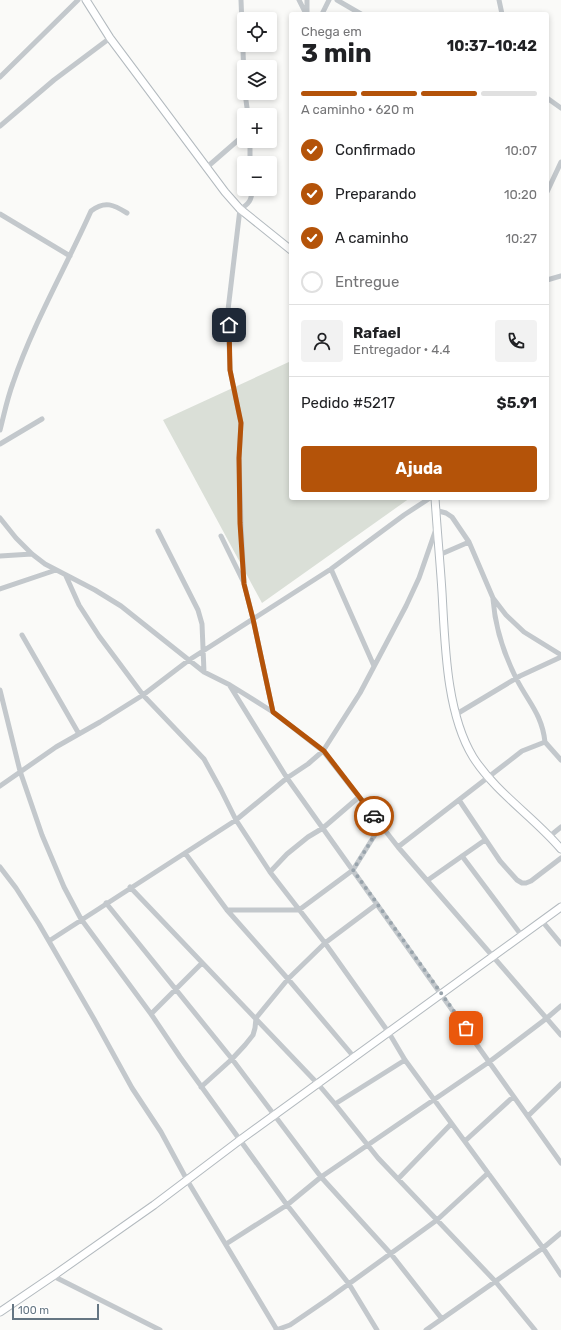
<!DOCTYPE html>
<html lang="pt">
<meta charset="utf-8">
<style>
body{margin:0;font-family:Rubik,sans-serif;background:#f2f2f2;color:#202124;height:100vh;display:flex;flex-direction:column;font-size:15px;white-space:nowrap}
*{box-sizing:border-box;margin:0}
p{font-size:13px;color:#757577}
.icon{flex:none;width:22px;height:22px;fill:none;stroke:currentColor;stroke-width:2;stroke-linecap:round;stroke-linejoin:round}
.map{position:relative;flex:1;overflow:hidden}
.panel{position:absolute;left:289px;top:12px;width:260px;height:488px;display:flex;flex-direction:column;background:#fff;border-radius:4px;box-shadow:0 2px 6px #0003}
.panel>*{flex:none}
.tools{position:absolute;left:237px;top:12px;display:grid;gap:8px}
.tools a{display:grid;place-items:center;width:40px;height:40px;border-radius:4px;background:#fff;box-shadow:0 2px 6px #0003;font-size:20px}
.scale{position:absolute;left:12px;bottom:10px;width:87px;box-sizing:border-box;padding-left:4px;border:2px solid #657683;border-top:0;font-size:11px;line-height:14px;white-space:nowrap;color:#657683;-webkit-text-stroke:3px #fff;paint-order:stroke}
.pin{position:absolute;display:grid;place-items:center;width:34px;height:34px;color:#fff;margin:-17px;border-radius:8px;box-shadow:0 2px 6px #0006}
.courier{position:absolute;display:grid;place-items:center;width:40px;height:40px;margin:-20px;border:3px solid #b45309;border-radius:50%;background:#fff;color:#222;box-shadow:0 1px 5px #0007}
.overview em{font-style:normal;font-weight:700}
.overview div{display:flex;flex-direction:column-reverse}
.overview{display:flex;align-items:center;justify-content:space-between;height:68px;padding:0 12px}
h1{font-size:26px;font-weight:700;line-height:30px}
.bar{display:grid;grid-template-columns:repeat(4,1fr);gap:6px 4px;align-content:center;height:48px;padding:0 12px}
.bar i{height:5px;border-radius:3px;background:#e0e0e0}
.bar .selected{background:#b45309}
.bar p{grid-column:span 4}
.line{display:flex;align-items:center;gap:10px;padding:0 12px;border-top:1px solid #e0e0e0}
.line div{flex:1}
.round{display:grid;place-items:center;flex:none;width:42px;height:42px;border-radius:4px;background:#f2f2f2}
ol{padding:0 12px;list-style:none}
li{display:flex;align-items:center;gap:12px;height:44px}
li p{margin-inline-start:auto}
li .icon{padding:4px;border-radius:50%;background:#b45309;color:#fff;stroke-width:4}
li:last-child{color:#757577}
li i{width:22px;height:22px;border:2px solid #e0e0e0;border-radius:50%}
.action{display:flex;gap:8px;margin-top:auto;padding:8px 12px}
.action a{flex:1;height:46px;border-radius:4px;background:#b45309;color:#fff;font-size:16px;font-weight:700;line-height:46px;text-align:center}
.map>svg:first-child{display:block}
.green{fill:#dadfd7}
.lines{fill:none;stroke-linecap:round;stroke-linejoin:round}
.secondary-casing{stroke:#b3babf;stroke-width:9}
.street{stroke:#c3c8cc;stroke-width:5}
.secondary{stroke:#fff;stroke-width:7}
.done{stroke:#99a4ac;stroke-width:4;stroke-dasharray:0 7.2}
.route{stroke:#b45309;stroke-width:5}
</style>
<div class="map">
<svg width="561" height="1330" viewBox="0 0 561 1330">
<rect width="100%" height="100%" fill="#fafaf8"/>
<!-- green -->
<path class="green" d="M291,361V498H410L262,603L163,420Z"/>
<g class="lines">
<!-- secondary casing -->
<g class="secondary-casing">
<path id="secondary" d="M86,0L110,38L225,192L240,209L291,250
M435,498C437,529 440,561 442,592C445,643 446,713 473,757C496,793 534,817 561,849
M0,1312L53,1276L154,1205L240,1140L561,907"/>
</g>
<!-- street -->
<path class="street" d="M241,0L244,76
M299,0L306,14
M307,0V13
M337,0L361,14
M499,0L502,14
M322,14L329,0
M0,77L78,0
M245,93L248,115
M547,98L561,108
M0,126L54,80L110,38
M250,141V163
M206,168L244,135
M252,189C252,200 249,204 240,209L228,310L230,370L241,423L239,458L241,523L244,583L253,619L273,712
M547,192L561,162
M0,214L70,256
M547,280L561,276
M0,430C4,415 7,399 13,383C33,324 65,269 91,211C105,200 114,205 127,213
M0,444L42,419
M435,510L446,513L452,517L469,542L493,598L506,615L524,632L561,655
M0,518L16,538L32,554L45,564L95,590L121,606L204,672L230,685L273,712L323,751L398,847L561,1035
M158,531L198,610L202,624L204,672
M221,536L243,581
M439,555L469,542
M0,556L32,554
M331,569L374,666
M66,576L79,605L99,636L143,695L204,759L221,790L236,820L270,872L325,943L389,1033L405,1060L543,1248L561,1275
M0,589L56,570
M493,599C495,627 503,652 516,678C528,702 542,714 545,742
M22,635L79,734
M230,686L287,778L561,1163
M0,690L20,771L42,835L64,887L81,919L151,1014L180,1057L287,1205L349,1284L377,1330
M455,715L520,676L561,657
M0,786L56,747L100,722L143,695L189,660L331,569L404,515L430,498
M459,800L500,861L517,880L522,883H526L531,881L561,858
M550,836L561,827
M398,847L522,751L545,742L561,760
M185,853L227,910L288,979L354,1057
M462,856L522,936
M0,867L16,888L39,924L94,1019L132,1088L161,1132L187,1180L277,1330
M270,872L287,854L308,837L323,828L359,797
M428,880L485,840
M130,887L318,1084L335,1104L378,1158L495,1281L535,1330
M106,903L232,1059L321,1177L391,1254L442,1319
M227,910H299L353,870L381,825
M542,921L561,944
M49,941L236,820L287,778L308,764L323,751L360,693L406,606L419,578L436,529
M151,1014L202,963
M201,1087L232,1059L245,1045L253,1035L255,1028L256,1018L288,979L325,943L377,904
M335,1104L405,1060
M528,1116L561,1084
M465,1141L513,1097
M398,1179L451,1124
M226,1244L287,1205L321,1177L489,1062L547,1018L561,1006
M53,1276L160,1330
M276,1330L290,1325L328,1299L437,1220L488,1173
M426,1330L543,1248L561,1233"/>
<!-- secondary -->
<use href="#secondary" class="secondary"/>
</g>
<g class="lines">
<!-- done -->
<path class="done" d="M374,816L381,825L353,870L466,1028"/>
<!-- route -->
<path class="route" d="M229,325L230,370L241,423L239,458L240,523L244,584L253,619L273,712L324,751L374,816"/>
</g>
</svg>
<div class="tools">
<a><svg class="icon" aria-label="locate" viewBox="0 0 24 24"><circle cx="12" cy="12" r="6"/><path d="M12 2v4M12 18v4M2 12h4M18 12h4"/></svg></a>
<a><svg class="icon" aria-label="layers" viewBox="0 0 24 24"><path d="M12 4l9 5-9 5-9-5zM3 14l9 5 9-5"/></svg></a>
<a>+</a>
<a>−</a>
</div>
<div class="scale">100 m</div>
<div class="pin" style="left:466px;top:1028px;background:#ea580c"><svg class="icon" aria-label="bag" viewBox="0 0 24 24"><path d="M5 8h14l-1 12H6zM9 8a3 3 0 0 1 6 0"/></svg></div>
<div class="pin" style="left:229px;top:325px;background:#1f2937"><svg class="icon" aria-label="home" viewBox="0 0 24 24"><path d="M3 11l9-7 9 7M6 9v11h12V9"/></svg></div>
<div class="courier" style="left:374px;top:816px"><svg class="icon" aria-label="car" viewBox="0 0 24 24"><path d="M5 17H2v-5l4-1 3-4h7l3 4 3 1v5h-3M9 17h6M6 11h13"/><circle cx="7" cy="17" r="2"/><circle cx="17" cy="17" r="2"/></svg></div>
<section class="panel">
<div class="overview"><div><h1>3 min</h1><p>Chega em</p></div><em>10:37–10:42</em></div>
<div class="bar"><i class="selected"></i><i class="selected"></i><i class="selected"></i><i></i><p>A caminho · 620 m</p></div>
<ol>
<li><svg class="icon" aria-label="check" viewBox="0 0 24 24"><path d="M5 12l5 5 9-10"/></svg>Confirmado<p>10:07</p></li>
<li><svg class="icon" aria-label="check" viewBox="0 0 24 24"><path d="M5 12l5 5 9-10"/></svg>Preparando<p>10:20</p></li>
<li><svg class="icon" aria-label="check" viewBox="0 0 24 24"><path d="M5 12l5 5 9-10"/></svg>A caminho<p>10:27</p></li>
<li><i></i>Entregue</li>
</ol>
<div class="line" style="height:72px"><a class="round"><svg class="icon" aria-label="person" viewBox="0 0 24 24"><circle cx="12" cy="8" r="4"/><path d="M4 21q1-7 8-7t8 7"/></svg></a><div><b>Rafael</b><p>Entregador · 4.4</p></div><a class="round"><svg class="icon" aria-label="phone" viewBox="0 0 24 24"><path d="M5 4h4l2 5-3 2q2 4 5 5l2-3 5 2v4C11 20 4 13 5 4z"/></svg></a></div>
<div class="line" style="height:52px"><div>Pedido #5217</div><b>$5.91</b></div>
<div class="action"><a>Ajuda</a></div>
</section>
</div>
